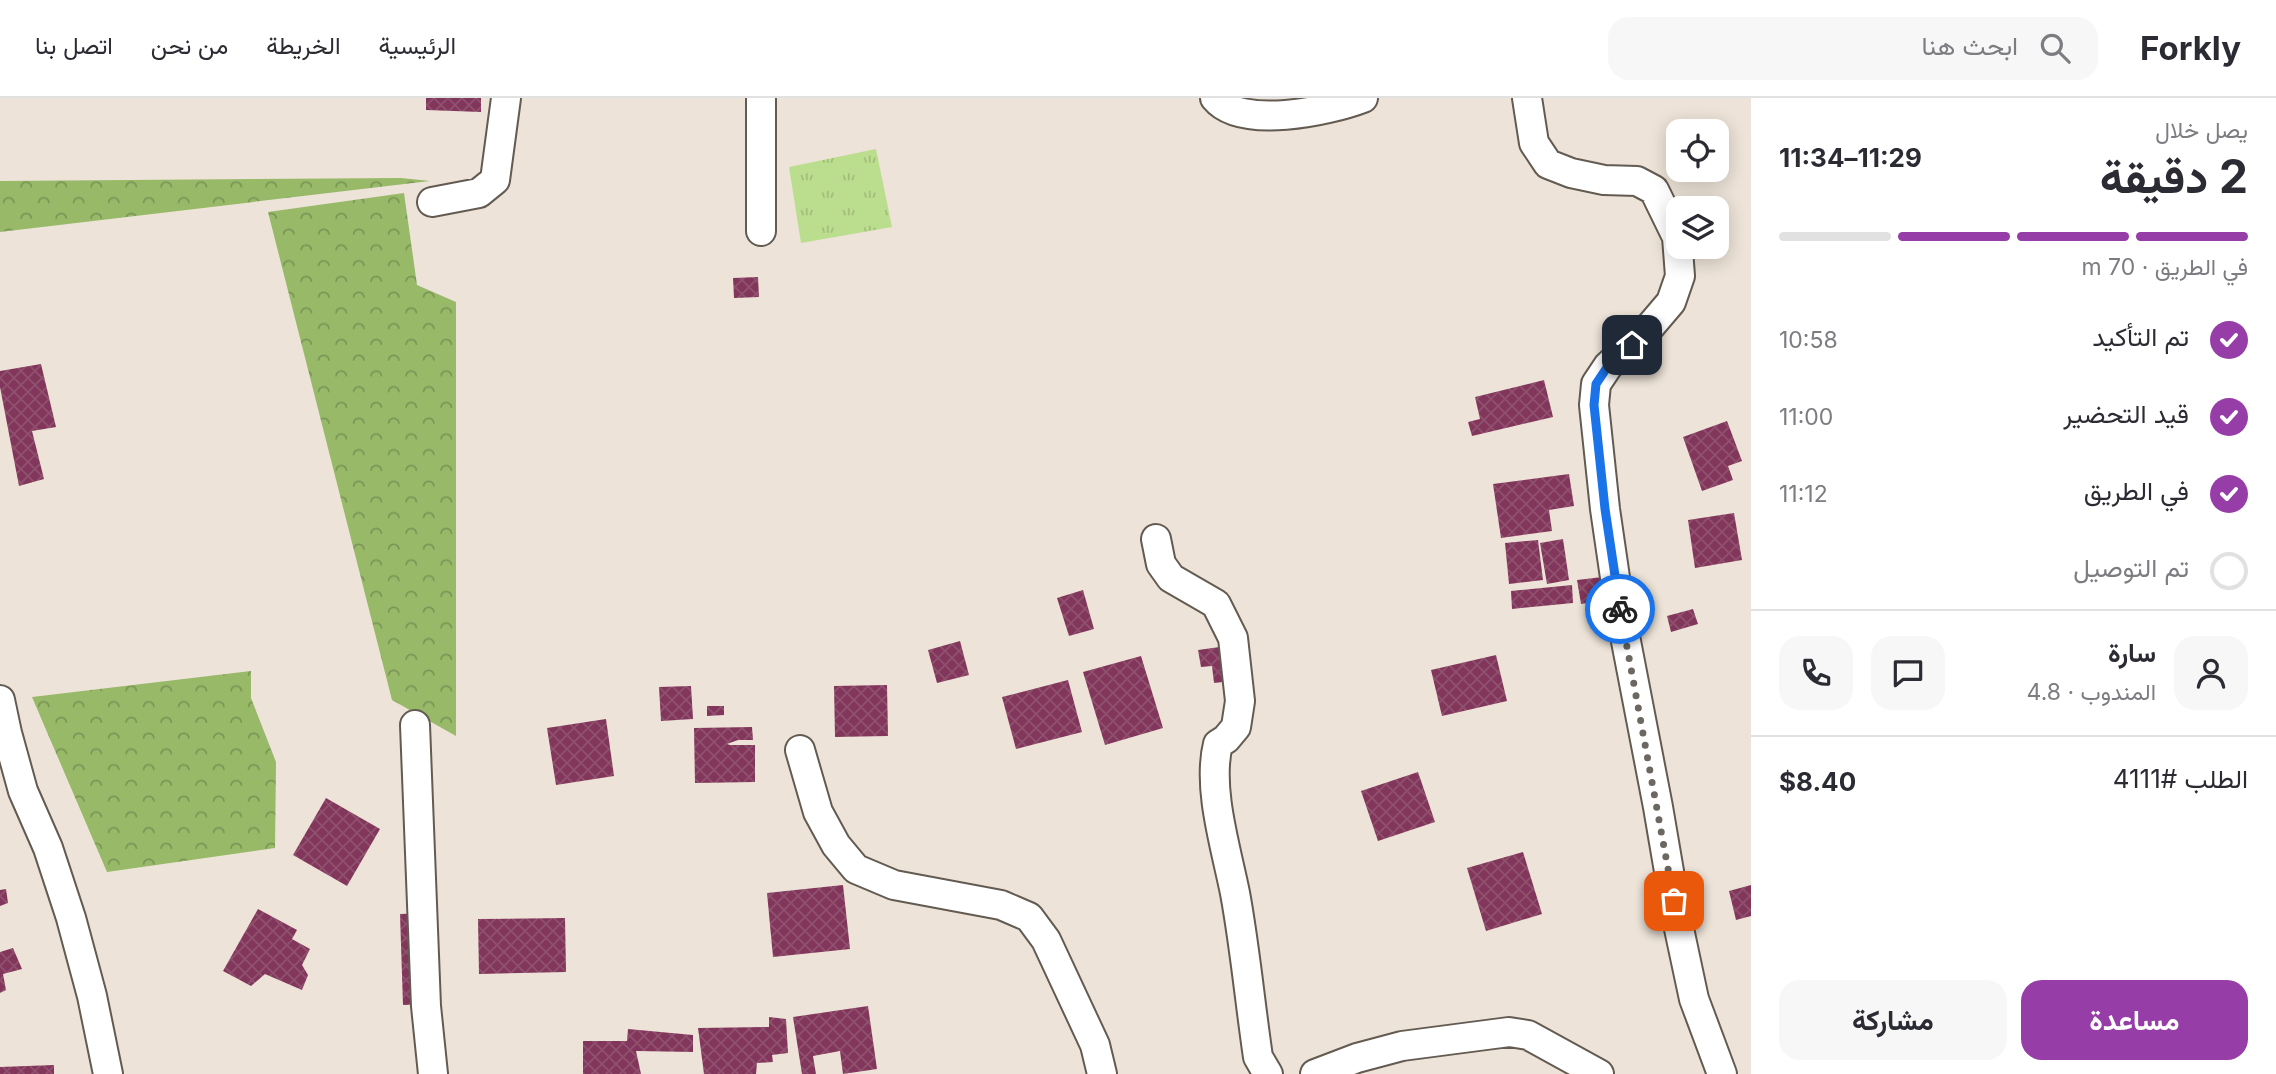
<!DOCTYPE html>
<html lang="ar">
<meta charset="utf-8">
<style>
body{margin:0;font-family:Inter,Vazirmatn,sans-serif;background:#f7f7f7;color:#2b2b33;direction:rtl;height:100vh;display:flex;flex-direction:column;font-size:26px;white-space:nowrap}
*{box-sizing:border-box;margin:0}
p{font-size:23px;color:#7c7c81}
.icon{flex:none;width:38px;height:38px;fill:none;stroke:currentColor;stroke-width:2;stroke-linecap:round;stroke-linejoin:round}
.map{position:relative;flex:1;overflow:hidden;direction:ltr}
.panel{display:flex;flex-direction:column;background:#fff;width:525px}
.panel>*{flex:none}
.tools{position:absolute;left:1666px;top:21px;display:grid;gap:14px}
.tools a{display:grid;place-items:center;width:63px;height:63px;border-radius:14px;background:#fff;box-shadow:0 4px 18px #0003;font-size:35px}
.pin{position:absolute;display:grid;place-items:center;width:60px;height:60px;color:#fff;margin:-30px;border-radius:14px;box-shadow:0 4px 10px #0006}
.courier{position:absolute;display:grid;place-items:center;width:70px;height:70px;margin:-35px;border:5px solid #1a73e8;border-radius:50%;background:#fff;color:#222;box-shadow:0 2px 9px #0007}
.overview em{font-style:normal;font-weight:700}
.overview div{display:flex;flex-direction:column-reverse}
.overview{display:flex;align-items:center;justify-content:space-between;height:119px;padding:0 28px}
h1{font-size:46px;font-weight:700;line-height:52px}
.bar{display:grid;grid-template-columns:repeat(4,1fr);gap:10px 7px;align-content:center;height:84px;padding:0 28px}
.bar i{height:9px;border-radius:5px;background:#e1e1e2}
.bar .active{background:#963da8}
.bar p{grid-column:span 4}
.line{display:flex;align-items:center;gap:18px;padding:0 28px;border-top:2px solid #e1e1e2}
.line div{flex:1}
.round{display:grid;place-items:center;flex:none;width:74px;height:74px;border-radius:21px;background:#f7f7f7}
ol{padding:0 28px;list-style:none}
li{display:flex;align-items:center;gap:21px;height:77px}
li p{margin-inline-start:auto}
li .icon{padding:7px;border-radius:50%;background:#963da8;color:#fff;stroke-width:4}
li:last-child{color:#7c7c81}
li i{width:38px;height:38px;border:4px solid #e1e1e2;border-radius:50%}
.cta{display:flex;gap:14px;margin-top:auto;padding:14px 28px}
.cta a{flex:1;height:80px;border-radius:21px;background:#963da8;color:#fff;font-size:28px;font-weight:700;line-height:80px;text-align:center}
.cta a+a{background:#f7f7f7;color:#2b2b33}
header{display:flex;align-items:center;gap:42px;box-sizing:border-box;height:98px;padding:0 35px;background:#fff;border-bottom:2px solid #e1e1e2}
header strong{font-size:33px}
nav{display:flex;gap:38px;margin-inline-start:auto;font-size:24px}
.search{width:490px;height:63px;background:#f7f7f7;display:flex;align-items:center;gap:18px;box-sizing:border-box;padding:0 24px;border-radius:21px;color:#7c7c81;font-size:26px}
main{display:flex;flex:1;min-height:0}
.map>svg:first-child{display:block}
.grass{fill:url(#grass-tufts)}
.forest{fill:url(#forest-crowns)}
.building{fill:url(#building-cross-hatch)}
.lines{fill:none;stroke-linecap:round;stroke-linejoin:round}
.street-casing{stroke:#635b51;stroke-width:32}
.street{stroke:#fff;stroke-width:28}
.done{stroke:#6c6760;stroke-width:7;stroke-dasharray:0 12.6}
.route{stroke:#1a73e8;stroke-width:9}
</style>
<header>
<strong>Forkly</strong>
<div class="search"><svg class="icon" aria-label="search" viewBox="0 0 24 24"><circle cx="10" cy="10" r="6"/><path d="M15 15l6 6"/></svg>ابحث هنا</div>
<nav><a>الرئيسية</a><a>الخريطة</a><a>من نحن</a><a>اتصل بنا</a></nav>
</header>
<main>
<section class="panel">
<div class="overview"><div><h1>2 دقيقة</h1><p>يصل خلال</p></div><em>11:29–11:34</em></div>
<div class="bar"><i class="active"></i><i class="active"></i><i class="active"></i><i></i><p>في الطريق · 70 m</p></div>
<ol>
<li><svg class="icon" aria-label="check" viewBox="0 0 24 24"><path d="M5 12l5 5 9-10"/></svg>تم التأكيد<p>10:58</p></li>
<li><svg class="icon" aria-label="check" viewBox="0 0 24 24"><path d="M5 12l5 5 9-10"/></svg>قيد التحضير<p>11:00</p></li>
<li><svg class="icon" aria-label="check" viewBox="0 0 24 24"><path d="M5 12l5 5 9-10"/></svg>في الطريق<p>11:12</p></li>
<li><i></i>تم التوصيل</li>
</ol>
<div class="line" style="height:126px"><a class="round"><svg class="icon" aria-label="person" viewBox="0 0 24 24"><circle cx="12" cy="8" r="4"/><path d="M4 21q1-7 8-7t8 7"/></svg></a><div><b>سارة</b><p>المندوب · 4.8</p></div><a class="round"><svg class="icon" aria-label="chat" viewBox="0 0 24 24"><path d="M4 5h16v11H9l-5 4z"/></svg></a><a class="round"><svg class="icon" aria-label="phone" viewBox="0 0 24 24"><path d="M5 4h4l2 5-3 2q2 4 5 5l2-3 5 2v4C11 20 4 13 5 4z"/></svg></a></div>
<div class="line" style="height:91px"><div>الطلب #4111</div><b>$8.40</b></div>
<div class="cta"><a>مساعدة</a><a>مشاركة</a></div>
</section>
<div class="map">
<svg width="1751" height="976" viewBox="0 0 1751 976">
<defs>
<pattern id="grass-tufts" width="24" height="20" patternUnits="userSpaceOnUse" patternTransform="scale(1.75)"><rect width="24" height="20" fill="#bbdd8e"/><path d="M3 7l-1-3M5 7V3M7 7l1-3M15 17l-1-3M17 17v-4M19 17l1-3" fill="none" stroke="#a1be7a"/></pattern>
<pattern id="forest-crowns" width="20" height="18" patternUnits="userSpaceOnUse" patternTransform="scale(1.75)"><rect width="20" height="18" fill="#97b968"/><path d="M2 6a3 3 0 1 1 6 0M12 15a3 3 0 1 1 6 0" fill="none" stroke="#7b9655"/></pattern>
<pattern id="building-cross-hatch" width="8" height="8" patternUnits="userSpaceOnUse" patternTransform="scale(1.75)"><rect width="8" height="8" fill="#83365b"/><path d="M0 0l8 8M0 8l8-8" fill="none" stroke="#8f516e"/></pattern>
</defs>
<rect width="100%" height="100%" fill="#ede3d8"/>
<!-- grass -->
<path class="grass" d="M876,51L892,129L801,145L789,69Z"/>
<!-- forest -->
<path class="forest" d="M401,80L430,83L0,134V83Z
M404,95L417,187L456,204V638L392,602L268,114Z
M251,573V600L276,664L275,750L107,774L32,599Z"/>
<!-- building -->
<path class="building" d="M426,0H481V14L426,12Z
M758,179L759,199L734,200L733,180Z
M41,266L56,329L32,333L44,381L19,388L0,289V273Z
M1544,282L1553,319L1472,338L1468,324L1480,321L1475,299Z
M1727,323L1742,363L1728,368L1733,382L1702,393L1683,339Z
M1569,376L1574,408L1549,412L1552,433L1501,440L1493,386Z
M1734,415L1742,462L1695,470L1688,422Z
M1563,441L1569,482L1547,486L1540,445Z
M1538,442L1543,482L1509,486L1505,445Z
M1611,478L1614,501L1581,506L1577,482Z
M1572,487L1573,505L1512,511L1511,493Z
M1083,492L1094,531L1069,538L1057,500Z
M1693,511L1698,526L1671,534L1667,518Z
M960,543L969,577L937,585L928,552Z
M1227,548L1232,583L1214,585L1212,568L1201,569L1198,552Z
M1496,557L1507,603L1442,618L1431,572Z
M1141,558L1163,630L1105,647L1083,574Z
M1068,582L1082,634L1016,651L1002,599Z
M887,587L888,638L835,639L834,588Z
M691,588L693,621L661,623L659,589Z
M707,608H724V617L707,618Z
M606,621L614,678L556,687L547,630Z
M752,629L753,642H738L727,646L730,647H755V684L695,685L694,630Z
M1418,674L1435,724L1378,743L1361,693Z
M326,700L380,731L347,788L293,757Z
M1523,754L1542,816L1486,833L1467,770Z
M843,787L850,851L773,859L767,795Z
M1751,787V818L1736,822L1729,793Z
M6,791L8,805L0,808V792Z
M258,811L297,832L292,841L310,851L302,867L308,877L302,892L265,876L251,888L223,873Z
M428,815L431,906L403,907L400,816Z
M565,820L566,874L479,876L478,821Z
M13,850L22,871L3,876L6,892L0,895V854Z
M868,908L877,971L843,976L840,953L813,958L816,976H802L793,919Z
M769,919L786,921L788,955L772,957L773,964L757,965L756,976H704L698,930L769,929Z
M628,931L693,937V954L636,953L641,976H583V943H627Z
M54,967V976H0V969Z"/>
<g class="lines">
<!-- street casing -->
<g class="street-casing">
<path id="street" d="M1215,0C1241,32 1329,13 1363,0
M1527,0L1534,45L1548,66L1571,75L1604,82L1637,83L1654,92L1677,139L1680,178L1671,204L1648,231L1608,268L1596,286L1594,307L1605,411L1619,507L1658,709L1678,826L1694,901L1722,976
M432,104L479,95L495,82L506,0
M761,133V0
M1156,441L1161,466L1171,480L1216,506L1233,540L1240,603L1236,629L1226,641L1218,646C1207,690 1226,750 1235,795C1245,849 1250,905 1258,959L1268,976
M0,602L7,635L23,693L48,750L71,820L92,898L108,976
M415,627L426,908L433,976
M800,652L818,714L836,747L856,771L894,787L1001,807L1029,819L1046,842L1095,947L1102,976
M1315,976L1357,960L1402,948L1509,934L1528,937L1599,976"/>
</g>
<!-- street -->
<use href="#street" class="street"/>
</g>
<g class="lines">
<!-- done -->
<path class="done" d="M1620,511L1674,803"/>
<!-- route -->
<path class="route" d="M1620,511L1605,411L1594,307L1596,286L1608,268L1632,247"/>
</g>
</svg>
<div class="tools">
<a><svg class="icon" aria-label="locate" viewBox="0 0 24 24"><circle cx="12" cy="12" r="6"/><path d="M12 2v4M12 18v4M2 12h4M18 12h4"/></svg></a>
<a><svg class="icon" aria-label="layers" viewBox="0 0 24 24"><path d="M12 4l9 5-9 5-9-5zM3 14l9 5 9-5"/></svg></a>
</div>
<div class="pin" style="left:1674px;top:803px;background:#ea580c"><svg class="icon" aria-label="bag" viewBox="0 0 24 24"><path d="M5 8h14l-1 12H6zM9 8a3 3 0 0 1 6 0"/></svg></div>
<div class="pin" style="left:1632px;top:247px;background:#1f2937"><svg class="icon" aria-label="home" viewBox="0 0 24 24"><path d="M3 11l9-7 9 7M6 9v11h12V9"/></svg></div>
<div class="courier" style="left:1620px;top:511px"><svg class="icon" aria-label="bike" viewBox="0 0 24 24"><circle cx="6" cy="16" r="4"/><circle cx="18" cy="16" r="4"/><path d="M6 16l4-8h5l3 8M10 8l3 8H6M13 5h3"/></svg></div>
</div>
</main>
